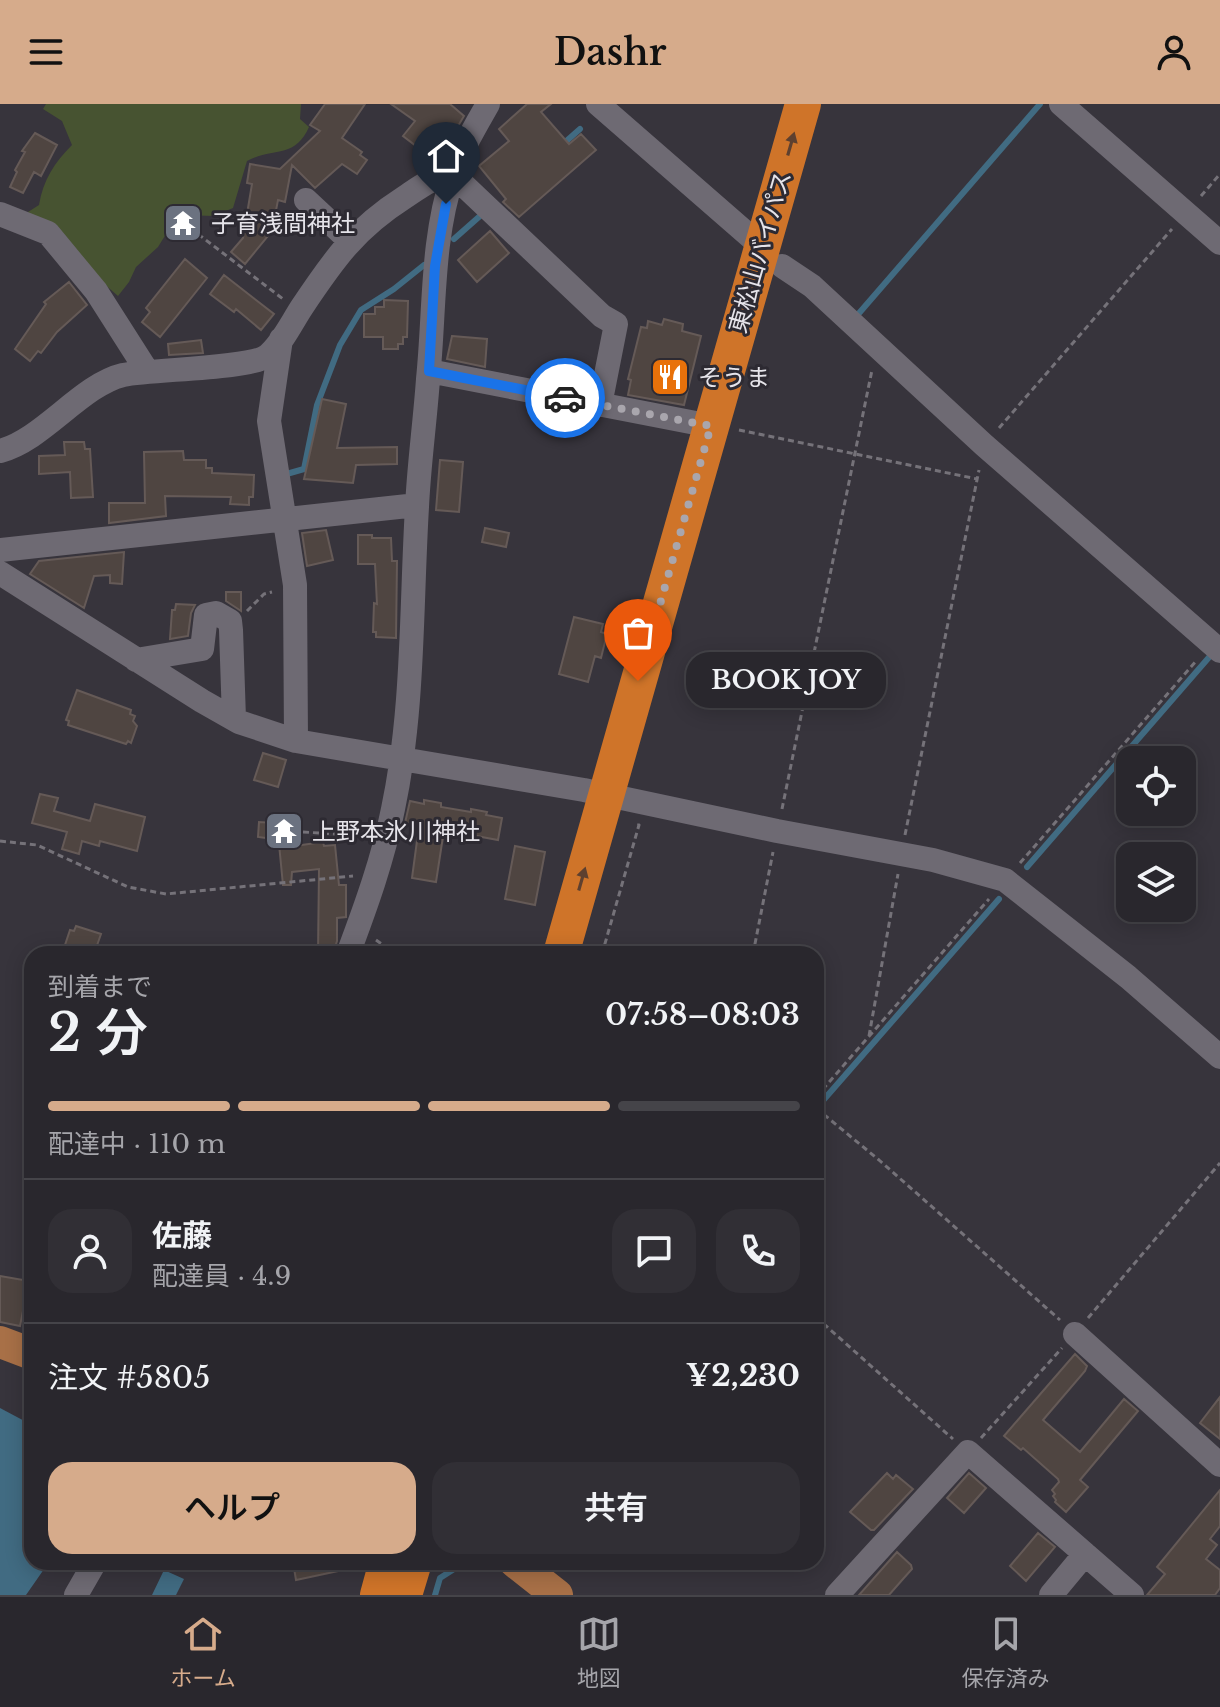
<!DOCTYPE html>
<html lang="ja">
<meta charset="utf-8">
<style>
body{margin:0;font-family:"Libre Baskerville","Noto Sans JP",serif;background:#312f35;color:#f1f3f6;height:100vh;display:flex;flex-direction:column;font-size:30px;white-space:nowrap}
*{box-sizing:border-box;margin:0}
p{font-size:26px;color:#a5a5aa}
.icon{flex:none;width:44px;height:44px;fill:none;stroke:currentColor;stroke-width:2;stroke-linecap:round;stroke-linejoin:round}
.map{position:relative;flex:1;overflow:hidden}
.panel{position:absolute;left:24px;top:842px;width:800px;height:624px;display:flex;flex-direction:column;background:#29272d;border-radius:24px;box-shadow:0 4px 20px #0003,0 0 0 2px #454449}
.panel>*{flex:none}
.tools{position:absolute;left:1116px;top:642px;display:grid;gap:16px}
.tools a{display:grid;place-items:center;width:80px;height:80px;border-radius:16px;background:#29272d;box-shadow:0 4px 20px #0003,0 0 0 2px #454449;font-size:40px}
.pin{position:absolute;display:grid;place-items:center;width:68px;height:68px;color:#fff;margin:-82px -34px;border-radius:50% 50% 50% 0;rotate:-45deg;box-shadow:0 0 8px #0007}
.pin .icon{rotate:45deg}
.courier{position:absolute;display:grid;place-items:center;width:80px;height:80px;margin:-40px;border:6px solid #1a73e8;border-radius:50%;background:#fff;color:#222;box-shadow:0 2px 10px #0007}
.bubble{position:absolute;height:56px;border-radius:24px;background:#29272d;box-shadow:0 4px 20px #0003,0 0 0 2px #454449;font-size:26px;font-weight:600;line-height:56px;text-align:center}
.head em{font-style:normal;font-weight:600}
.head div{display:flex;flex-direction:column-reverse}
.head{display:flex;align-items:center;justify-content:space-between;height:136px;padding:0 24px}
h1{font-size:52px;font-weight:600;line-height:60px}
.bar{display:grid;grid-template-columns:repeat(4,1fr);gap:12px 8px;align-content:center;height:96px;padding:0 24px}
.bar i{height:10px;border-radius:6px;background:#454449}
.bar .active{background:#d6ab8b}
.bar p{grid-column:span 4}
.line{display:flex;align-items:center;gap:20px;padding:0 24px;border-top:2px solid #454449}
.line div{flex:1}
.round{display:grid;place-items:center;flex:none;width:84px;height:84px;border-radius:24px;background:#312f35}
.button{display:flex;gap:16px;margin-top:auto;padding:16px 24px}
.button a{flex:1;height:92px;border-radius:24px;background:#d6ab8b;color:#111;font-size:32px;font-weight:600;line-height:92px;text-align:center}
.button a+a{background:#312f35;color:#f1f3f6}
header{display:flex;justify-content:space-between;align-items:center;height:104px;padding:0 24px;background:#d6ab8b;color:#111;font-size:36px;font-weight:600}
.dock{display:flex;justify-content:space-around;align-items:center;height:112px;border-top:2px solid #454449;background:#29272d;font-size:22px;color:#a5a5aa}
.dock a{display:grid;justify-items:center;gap:4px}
.dock .active{color:#d6ab8b}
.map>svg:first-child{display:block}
.green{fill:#475331}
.water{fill:#416b82}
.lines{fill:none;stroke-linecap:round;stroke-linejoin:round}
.stream{stroke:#416b82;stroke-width:6}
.building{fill:#4f4541;stroke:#655a57;stroke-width:2}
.path{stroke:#757279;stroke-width:3;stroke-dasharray:6 4;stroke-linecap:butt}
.minor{stroke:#6e6a73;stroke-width:24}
.major{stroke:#a87047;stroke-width:32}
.highway{stroke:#cf7429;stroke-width:36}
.oneway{fill:#5e402f}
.done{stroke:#a9a6ad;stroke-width:8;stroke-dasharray:0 14.4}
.route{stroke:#1a73e8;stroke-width:10}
.labels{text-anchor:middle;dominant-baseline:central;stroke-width:6;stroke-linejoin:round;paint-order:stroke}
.poi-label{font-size:24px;fill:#e6e4ea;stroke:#2d2a32;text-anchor:start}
.street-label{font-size:24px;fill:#e6e4ea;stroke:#2d2a32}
</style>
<header><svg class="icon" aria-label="menu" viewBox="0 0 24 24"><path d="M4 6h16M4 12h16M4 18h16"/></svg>Dashr<svg class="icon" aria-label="person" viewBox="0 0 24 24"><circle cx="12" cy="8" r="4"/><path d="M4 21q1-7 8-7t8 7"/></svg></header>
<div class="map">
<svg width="1220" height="1491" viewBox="0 0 1220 1491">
<rect width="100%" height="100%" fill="#37343c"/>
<!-- green -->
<path class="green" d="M46,0H301L300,15L309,23C295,55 273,43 247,57L233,104L214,112L183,111L171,122L158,143L136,163L129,178L118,192L31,116L28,108L39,101C43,76 55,58 72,41L62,17L43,5Z"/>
<!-- water -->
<path class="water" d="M0,1304L32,1321V1458H49L26,1491H0Z
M164,1466L184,1475L176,1491H152Z"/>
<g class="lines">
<!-- stream -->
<path class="stream" d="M563,40L580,25
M454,135L480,112
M854,215L1040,0
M283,371L304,365L317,301L340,241L361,206L394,185L424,161
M1027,763L1211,551
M820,1000L999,795
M435,1491L440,1474L465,1458"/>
</g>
<!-- building -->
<path class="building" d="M325,0H365L342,34L362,48L360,51L367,56L357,70L342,60L315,84L292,61L285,98L278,96L272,127L245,160L231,148L243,134L252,80L247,79L250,60L280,65L320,27L310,21Z
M391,0H450L464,12L448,39L434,28L420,45L403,32L415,17Z
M527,0H551L541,8L569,40L581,30L596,46L519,113L503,98L506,95L479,62L509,37L499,25Z
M35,29L57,41L41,72L34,68L23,89L10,83L17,68L15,66L25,48L22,47Z
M179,107L199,121L190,134L170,120Z
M490,127L509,149L477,178L458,156Z
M185,155L207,174L160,233L142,218L150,208L146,204Z
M224,171L274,210L261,226L236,205L234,208L210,190Z
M69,178L87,201L57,228L41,249L38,247L30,257L15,245L46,200L44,198Z
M384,196L408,197L407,233H403V240H398V245H383V233H364V210H375V203H384Z
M664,215L683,220L682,227L701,232L684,301L628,291L631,276L628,275L641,223L647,224L648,217L662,221Z
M452,232L487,235L485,263L447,255Z
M201,236L203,249L169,251L168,240Z
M322,295L346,300L337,344L397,343V360L356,361L353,379L304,375Z
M64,338H84L85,345H90L93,393L71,394L70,368L39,370V352L65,351Z
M183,347L184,356H206V364H212V369L254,371L253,393H249V401L230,400L231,393L165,392L166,412L109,419V399H145L144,348Z
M440,356L463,358L459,408L436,406Z
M485,424L509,429L506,443L482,438Z
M326,426L333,456L307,462L302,429Z
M358,431H372V434H391L392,457H397L396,534L376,533V528H373L374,499L377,500L375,460H358Z
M124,448L122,480L110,479V471L94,472L84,504L30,470L39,457Z
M226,488H241V507L226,497Z
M176,500L195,501L191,509L188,532L170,535L172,506H175Z
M574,513L603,520L601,528L607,530L601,554L595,552L588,578L559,570Z
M77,586L131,606L130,610L135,612L133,617L137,622L131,639L128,637L126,640L68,621L69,617L66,616Z
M263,649L286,656L278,683L254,676Z
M40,690L58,694L54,707L90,717L95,700L145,713L137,747L100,737L99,742L82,737L79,750L62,745L67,728L32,719Z
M424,696L441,699V703L471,708V705L487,708L486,711L502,714L498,736L444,726L436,778L412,774L419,722L405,719L410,697L424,700Z
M275,713L296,714L294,742L323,738L324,742L335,741L339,781H346V813L337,814V837L333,850H318L319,765L292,768L291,781H283L279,740H273V735L258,733L259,718L274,719Z
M515,742L545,748L535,801L505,795Z
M76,822L101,830L94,850H62L70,826L74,827Z
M0,1172L29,1177L20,1222L0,1218Z
M1075,1250L1087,1262L1085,1267L1043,1316L1080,1348L1124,1295L1138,1307L1080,1376L1088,1383L1066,1408L1055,1398L1056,1396L1053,1392L1055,1390L1052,1386L1059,1378L1058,1375L1023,1344L1021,1346L1004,1332Z
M1220,1293V1335L1200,1319Z
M887,1369L893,1375L896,1371L913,1385L874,1426H871L850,1408Z
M969,1369L986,1384L964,1409L947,1394Z
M1220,1386V1422L1210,1435L1217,1441L1206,1455L1220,1466V1484L1215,1491H1147L1165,1470L1157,1463Z
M1038,1429L1055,1443L1026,1477L1010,1462Z
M897,1448L911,1461L912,1465L903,1475L889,1491H859Z
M293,1458H348V1465L296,1476Z"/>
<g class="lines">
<!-- path -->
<path class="path" d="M1201,92L1220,70
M198,130L283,195
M999,324L1172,125
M739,326L977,375
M247,507L264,490L272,488
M782,705L872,266
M303,728L367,732
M905,731L979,366
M0,737L37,741L128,783L166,790L353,772
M1020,759L1197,556
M376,836L396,850
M602,850L639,721H636
M753,850L773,748
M869,932L898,770
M816,993L989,795
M816,1004L879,1056L1060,1216
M816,1213L953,1335
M1088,1214L1220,1059
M981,1334L1062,1244"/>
<!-- minor -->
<path class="minor" d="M598,0L761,142
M1061,0L1220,139
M306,96L350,137
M0,110L48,129L96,187L147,267
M782,162L812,182L984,341L1220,547
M281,235L269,317L295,481L296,637
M429,267L711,322
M0,347C43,336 81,281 123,271C153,265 249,265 267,252C282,240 292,218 302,203C334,155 355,125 405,93C420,83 434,72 453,71L602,212L616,220L600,301
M0,446L417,401
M0,469L202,597L239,618L296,637L584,686L777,727L933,756L1005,776L1128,873L1220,953
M136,556L202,545L206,511L216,509L230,517L231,526L234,615
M348,850C366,802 383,755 393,705C414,606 411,503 417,403C419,360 425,318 428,275C435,207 431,137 453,71C461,46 475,23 488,0
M1075,1230L1220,1361
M76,1491L95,1458
M837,1491L968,1348L1132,1491
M1051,1491L1085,1450"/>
<!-- major -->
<path class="major" d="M0,1238L32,1250
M515,1458L557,1491"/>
<!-- highway -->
<path class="highway" d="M561,850L803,0
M378,1491L387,1458
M404,1491L414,1458"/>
</g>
<!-- one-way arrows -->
<defs><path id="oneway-solid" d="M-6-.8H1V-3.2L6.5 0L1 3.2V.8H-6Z" transform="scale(2)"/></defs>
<g class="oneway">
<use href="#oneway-solid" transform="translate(791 40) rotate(-74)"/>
<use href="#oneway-solid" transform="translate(582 775) rotate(-74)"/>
</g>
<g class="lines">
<!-- done -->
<path class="done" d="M565,294L711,322L638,577"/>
<!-- route -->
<path class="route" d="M446,100L435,162L429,267L565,294"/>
</g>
<!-- icons -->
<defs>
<g id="temple-square" transform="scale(2)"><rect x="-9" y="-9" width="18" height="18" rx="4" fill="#6b7280" stroke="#2d2a32"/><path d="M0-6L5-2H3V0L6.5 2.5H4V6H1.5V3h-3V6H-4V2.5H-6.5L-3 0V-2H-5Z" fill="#fff"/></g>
<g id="restaurant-square" transform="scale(2)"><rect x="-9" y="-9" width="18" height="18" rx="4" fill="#e8710a" stroke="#2d2a32"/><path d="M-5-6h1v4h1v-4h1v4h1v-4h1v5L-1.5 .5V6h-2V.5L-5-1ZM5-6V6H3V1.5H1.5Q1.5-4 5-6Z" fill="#fff"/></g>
</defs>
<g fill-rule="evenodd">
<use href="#temple-square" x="183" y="119"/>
<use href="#restaurant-square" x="670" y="273"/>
<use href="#temple-square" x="284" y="727"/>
</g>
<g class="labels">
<!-- poi labels -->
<g class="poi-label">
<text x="211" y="119">子育浅間神社</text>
<text x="698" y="273">そうま</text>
<text x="312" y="727">上野本氷川神社</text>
</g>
<!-- street labels -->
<g class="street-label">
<text transform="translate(760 148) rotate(-74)">東松山バイパス</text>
</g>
</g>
</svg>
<div class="tools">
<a><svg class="icon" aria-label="locate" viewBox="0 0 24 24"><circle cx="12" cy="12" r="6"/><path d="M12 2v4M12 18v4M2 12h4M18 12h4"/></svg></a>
<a><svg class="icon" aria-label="layers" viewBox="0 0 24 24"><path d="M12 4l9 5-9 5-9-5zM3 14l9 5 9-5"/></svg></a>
</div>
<div class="pin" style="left:638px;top:577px;background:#ea580c"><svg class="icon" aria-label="bag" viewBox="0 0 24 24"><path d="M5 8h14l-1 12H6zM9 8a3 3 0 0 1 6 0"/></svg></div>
<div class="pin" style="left:446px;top:100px;background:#1f2937"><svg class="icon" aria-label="home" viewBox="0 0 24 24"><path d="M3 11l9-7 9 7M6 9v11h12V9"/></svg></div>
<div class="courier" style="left:565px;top:294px"><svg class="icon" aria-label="car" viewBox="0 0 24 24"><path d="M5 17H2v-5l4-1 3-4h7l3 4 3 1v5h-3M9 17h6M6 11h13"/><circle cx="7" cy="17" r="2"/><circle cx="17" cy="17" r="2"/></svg></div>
<div class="bubble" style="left:686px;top:548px;width:200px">BOOK JOY</div>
<section class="panel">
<div class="head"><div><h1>2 分</h1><p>到着まで</p></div><em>07:58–08:03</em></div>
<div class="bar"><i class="active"></i><i class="active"></i><i class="active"></i><i></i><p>配達中 · 110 m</p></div>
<div class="line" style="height:144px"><a class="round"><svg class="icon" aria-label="person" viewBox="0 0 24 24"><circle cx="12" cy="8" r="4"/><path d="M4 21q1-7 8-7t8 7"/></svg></a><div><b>佐藤</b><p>配達員 · 4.9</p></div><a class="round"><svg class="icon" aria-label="chat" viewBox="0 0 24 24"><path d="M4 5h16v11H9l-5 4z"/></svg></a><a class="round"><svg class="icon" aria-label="phone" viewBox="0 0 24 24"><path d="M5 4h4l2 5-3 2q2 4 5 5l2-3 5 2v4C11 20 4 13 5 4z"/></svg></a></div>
<div class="line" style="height:104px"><div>注文 #5805</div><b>¥2,230</b></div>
<div class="button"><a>ヘルプ</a><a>共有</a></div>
</section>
</div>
<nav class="dock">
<a class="active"><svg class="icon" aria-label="home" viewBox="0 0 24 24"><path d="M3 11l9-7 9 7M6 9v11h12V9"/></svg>ホーム</a>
<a><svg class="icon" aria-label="map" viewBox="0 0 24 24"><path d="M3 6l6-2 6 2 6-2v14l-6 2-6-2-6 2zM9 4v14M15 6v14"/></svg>地図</a>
<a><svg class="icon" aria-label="saved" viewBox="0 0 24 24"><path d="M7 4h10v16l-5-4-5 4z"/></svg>保存済み</a>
</nav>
